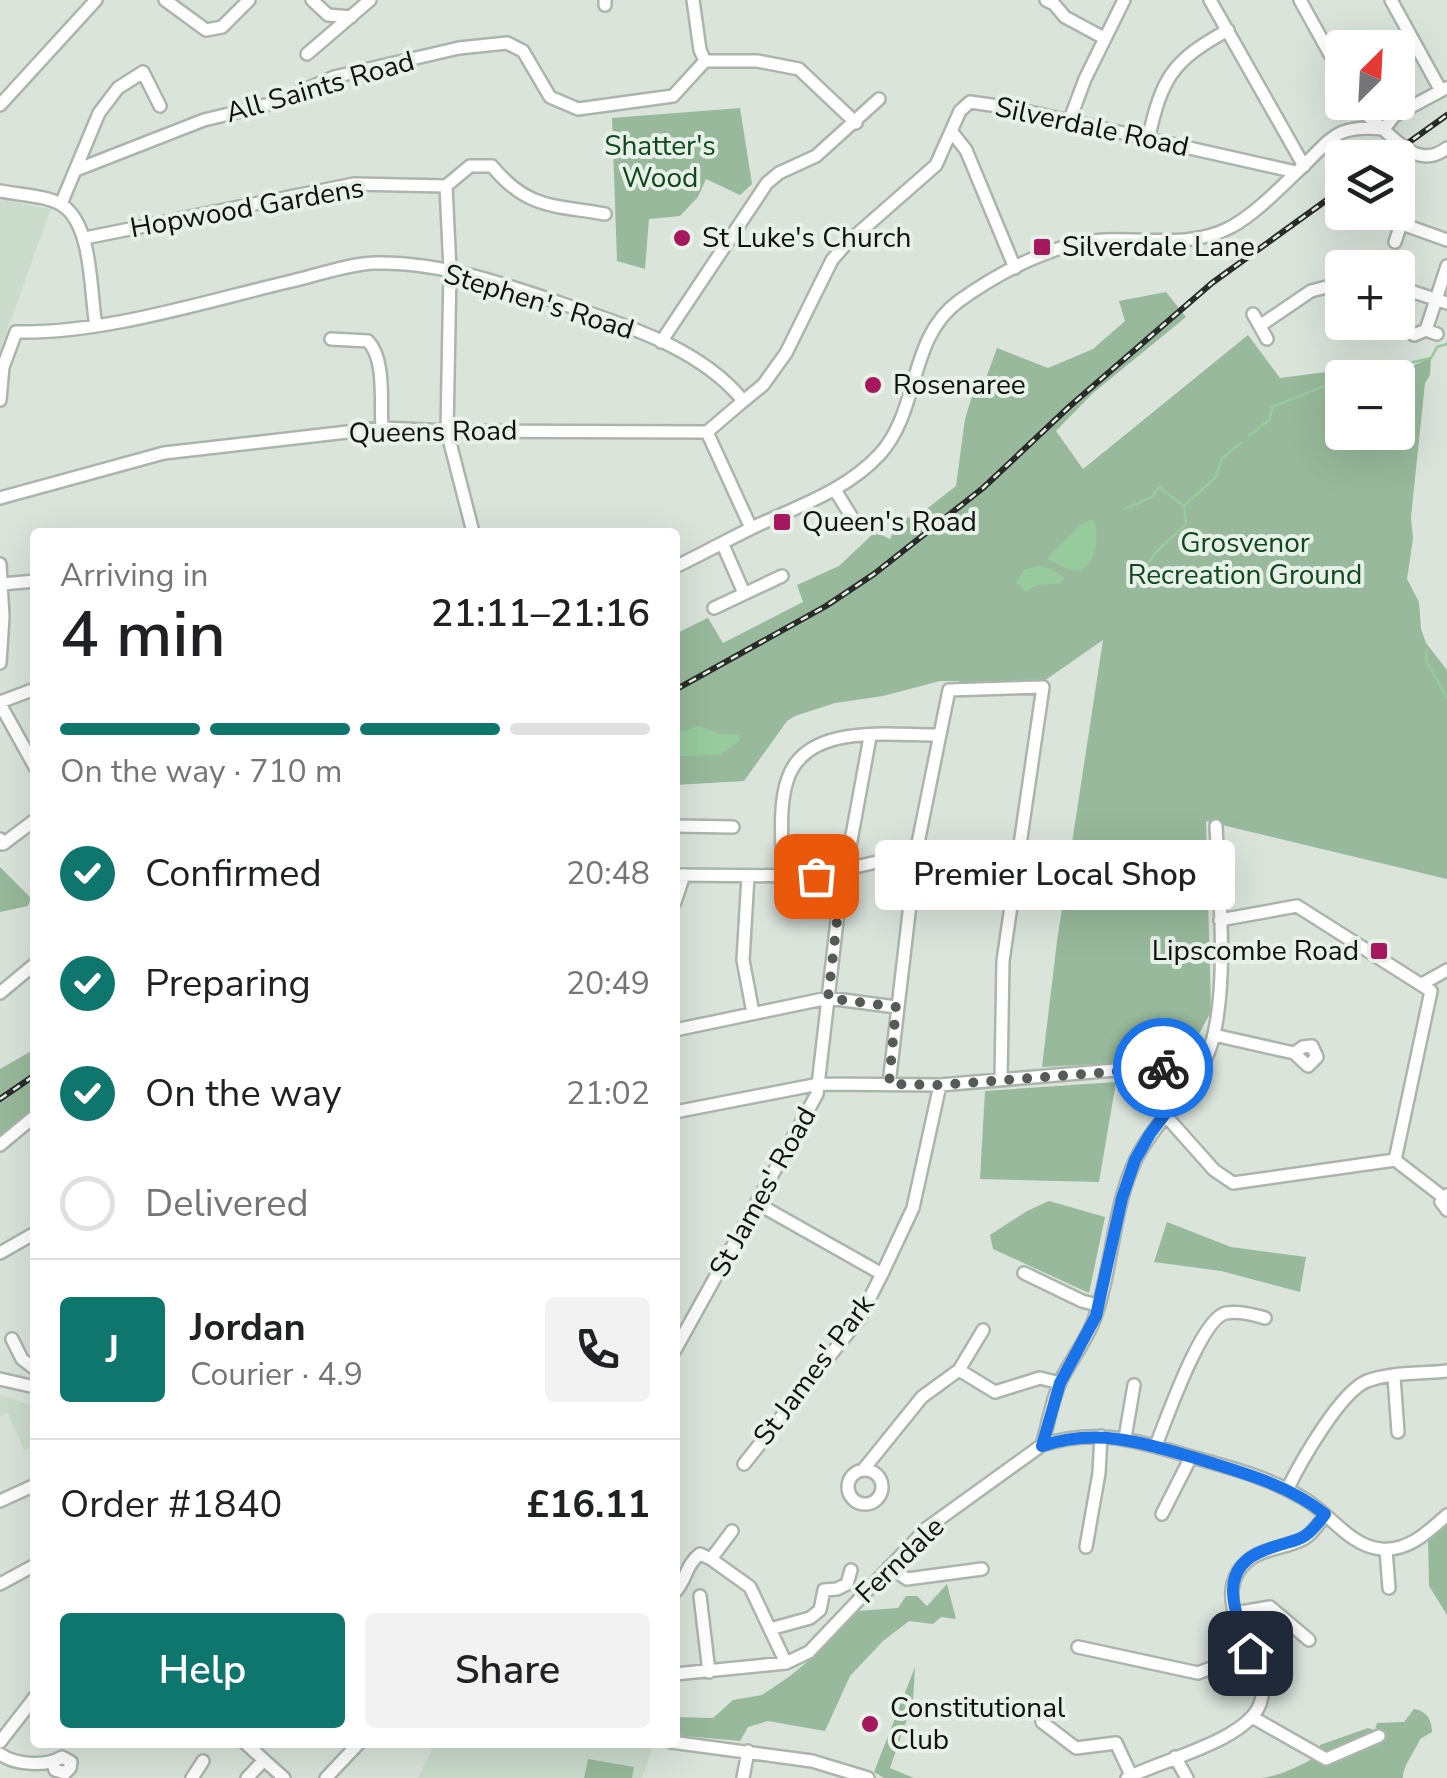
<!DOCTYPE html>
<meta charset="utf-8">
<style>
body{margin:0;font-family:"Nunito Sans",sans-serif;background:#f2f2f2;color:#202124;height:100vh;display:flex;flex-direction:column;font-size:38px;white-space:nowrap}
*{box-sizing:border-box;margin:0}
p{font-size:32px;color:#757577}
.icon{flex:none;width:55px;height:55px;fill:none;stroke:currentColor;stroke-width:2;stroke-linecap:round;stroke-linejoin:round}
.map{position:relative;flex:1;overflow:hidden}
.details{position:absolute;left:30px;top:528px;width:650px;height:1220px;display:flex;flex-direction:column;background:#fff;border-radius:10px;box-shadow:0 10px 40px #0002}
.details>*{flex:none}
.needle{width:65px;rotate:24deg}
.tools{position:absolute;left:1325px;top:30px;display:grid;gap:20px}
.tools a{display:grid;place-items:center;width:90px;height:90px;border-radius:10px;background:#fff;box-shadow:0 10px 40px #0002;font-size:50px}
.pin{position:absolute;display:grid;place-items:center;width:85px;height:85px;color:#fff;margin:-42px;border-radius:20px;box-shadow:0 5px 15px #0006}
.courier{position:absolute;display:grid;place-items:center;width:100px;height:100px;margin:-50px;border:8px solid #1a73e8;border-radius:50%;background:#fff;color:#222;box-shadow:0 2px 12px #0007}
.bubble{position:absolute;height:70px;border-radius:10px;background:#fff;box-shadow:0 10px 40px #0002;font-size:32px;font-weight:600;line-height:70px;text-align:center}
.headline em{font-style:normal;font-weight:600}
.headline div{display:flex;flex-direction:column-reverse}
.headline{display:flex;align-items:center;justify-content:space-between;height:170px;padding:0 30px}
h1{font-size:65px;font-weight:600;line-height:75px}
.bar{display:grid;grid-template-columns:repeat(4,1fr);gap:15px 10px;align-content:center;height:120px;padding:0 30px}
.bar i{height:12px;border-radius:8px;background:#e0e0e0}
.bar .on{background:#0f766e}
.bar p{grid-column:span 4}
.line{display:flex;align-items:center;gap:25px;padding:0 30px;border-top:2px solid #e0e0e0}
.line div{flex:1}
.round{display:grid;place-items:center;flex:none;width:105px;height:105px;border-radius:10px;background:#f2f2f2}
ol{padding:0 30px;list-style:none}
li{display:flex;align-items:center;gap:30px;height:110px}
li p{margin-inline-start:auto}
li .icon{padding:10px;border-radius:50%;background:#0f766e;color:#fff;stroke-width:4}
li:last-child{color:#757577}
li i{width:55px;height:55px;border:5px solid #e0e0e0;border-radius:50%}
.action{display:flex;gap:20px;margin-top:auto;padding:20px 30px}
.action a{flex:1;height:115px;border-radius:10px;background:#0f766e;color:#fff;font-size:40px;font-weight:600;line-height:115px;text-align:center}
.action a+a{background:#f2f2f2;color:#202124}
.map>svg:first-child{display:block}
.built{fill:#cbdbcc}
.green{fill:#98b99c;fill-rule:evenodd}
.water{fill:#97cb9d}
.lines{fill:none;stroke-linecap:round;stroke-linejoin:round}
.stream{stroke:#97cb9d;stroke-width:2.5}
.minor-casing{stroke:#abb5ac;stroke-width:16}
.minor{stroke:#fff;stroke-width:11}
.rail-casing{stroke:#292c29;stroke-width:6}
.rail{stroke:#e7f1e8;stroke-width:2.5;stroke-dasharray:8;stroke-linecap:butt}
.done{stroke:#555b56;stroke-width:10;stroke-dasharray:0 18}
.route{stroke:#1a73e8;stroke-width:12}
.poi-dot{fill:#a5185d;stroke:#e7f1e8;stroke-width:4}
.labels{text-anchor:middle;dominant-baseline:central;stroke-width:8;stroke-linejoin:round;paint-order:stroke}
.street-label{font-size:28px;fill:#0e110e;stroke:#e7f1e8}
.park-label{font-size:28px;fill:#0f481e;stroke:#e7f1e8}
.poi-label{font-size:28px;fill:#0e110e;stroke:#e7f1e8;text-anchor:start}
</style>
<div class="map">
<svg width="1447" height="1778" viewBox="0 0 1447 1778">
<rect width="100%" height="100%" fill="#dae4db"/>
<!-- built -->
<path class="built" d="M0,200L51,209L0,350Z
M0,1395L30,1405L35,1403V1445L24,1450L8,1413L0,1416Z
M435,1743H654L642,1778H418Z"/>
<!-- green -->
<path class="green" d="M740,108L752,184L740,195L706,179L698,197L680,216L649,219L645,269L617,261L612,118Z
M1166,292L1186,317L1093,393L1056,431L1083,469L1248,335L1280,378L1364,367L1412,366L1431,358L1430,375L1425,383L1411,517L1413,539L1407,579L1419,602L1421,629L1426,643L1447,670V879L1206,821L1211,1012L1185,1059L1042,1067L1057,941L1103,640L1041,683L965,686L958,681H940L883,696L835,703L795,716L787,721L744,781L675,785V634L708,618L723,643L803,602L797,585L839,566L875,532L890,539L901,517L915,518L956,486L965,419L972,396L982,389L997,348L1048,368L1093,349L1125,321L1119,301ZM1342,378H1398V432H1342Z
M0,867L31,898L28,906L0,912Z
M35,1049V1112L0,1141V1069Z
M1116,1082L1099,1182L980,1179L985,1091Z
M1049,1201L1105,1217L1089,1293L993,1249L990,1235L1027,1211Z
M1167,1222L1231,1247L1306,1257L1300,1292L1221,1271L1154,1262Z
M1447,1520V1615L1429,1586L1428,1538Z
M947,1584L956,1619L941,1617L933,1624L909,1621L883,1641L850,1676L825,1731L768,1721L748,1727L740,1741L675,1735V1717L713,1718L733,1700L762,1695L790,1676L818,1653L858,1611L898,1608L906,1596H917L927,1606Z
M915,1667L913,1702L890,1768L914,1778H884L874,1772Z
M1414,1709C1427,1711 1432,1720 1432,1732L1420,1739C1416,1750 1402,1767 1403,1778H1261C1280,1776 1303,1765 1320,1754V1745L1368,1728L1375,1730L1377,1723L1404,1722Z
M588,1759L634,1767L632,1778H584Z"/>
<!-- water -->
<path class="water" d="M1093,519C1100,532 1097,565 1079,570C1069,572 1056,563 1047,559L1079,526Z
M1037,566L1049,568L1064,577L1062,583L1038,585L1026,592L1016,582L1024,570Z
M699,726L720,734L738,735L740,741L721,755L675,756V734Z"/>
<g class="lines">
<!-- stream -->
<path class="stream" d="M1354,376L1431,358L1437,347L1447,344
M1347,378L1348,377
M1249,436L1270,419L1272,407L1342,379
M1185,505L1216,477L1222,458L1241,443
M1125,509L1152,497L1159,487L1184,506L1186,524L1155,553L1143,571L1145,584
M1427,649L1426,661L1447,698"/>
<!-- minor casing -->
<g class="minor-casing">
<path id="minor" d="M165,0L206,30L222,27L249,0
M312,0L328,15L351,17
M605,0V5
M693,0L700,50L705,61
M1046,0L1054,4L1065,17L1104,38
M1210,0L1304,166
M1300,0L1342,76
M1391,0L1441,91
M307,54L370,0
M705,61H757L799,69L856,123
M1357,102C1365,117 1374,120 1385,131C1404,148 1422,167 1447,148
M0,105L96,0
M1069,122L1085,79L1124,0
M1384,129L1394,116L1446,88
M951,131L966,150L1015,268
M1148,140C1162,77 1172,61 1228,30
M76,170L204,120L274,103L334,77L459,48L507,43L523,51L550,97L578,109L673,96L705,61
M446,186L470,166H492C527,209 554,205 605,214
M0,191C19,195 46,195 62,205C93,225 90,293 96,326
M61,204L99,113L118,88L143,72L160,106
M1402,224L1447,240
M85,238L354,184L446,186L450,270L447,431L473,532
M1395,242L1405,212
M1398,287L1447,303
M1253,314L1267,339
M1261,325L1311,291L1342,283
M1426,330L1447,266
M1414,335L1426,330L1437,334
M331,339L368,341C386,360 380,403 382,428
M661,342L767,183L779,173L816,156L879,99
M0,400L3,367L16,332C104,334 206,301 292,281C318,275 348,264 374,263C446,261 522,290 589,313C642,331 702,353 740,397L741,403L707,432
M741,403L763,385L786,353L832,260L846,244L936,165L960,111L970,102L1012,108L1296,172
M835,490L853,519
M0,498L164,453L382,428L447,431L707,432L751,528
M723,545L744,593
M0,564L3,617L0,663
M675,567C702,554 729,539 756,526C799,506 847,490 880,454C920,410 908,338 959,301C998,273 1055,242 1104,240C1146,238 1192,248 1231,227C1255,214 1280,188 1300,169C1332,139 1334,124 1384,129
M2,584L35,581
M714,608L782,576
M0,702L35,689
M0,704L35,767
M675,826L733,827
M0,839L3,844L35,820
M846,868L870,737
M782,874C783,845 778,809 787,781C805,721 892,736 940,735
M675,875L816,876L831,893L838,912L817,1094L675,1350
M748,876L743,960L753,1013
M816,876L916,853
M675,902L684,875
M1422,984L1447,970
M0,993L35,964
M675,1030L828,998L896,1007
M1214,1035L1294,1053L1303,1047L1312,1046L1317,1057L1308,1066L1294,1053
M889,1084L916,853L949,690L1043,687L1003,961L1001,1079
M675,1112L819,1084L940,1085L1151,1067L1172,1070L1189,1082
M1165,1115L1214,1170L1233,1183L1395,1160L1431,991L1297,906L1220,920
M0,1145L35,1116
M1395,1160L1443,1197
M1447,1195L1441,1202L1447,1210
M758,1204L882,1274
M0,1253L35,1233
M1024,1273L1082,1301L1097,1305
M12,1339L22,1359L35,1369
M959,1370L983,1330
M1394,1377L1398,1432
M0,1379L35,1387
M1125,1438L1134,1385
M1042,1445C1048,1424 1052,1400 1061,1380C1071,1360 1086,1341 1094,1320C1113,1268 1112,1209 1136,1159C1154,1122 1201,1081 1211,1045C1229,987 1219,888 1216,826
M1156,1445C1166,1421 1201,1318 1226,1313C1237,1311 1255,1315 1265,1318
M744,1464L859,1319L882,1274L913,1208L940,1085
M848 1487a17 17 0 1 1 34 0a17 17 0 1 1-34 0Z
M863,1470L922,1397L959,1370L995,1392L1040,1378L1060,1383
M1287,1490C1300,1463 1340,1392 1367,1381C1391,1372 1422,1374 1447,1371
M0,1501L35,1485
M1162,1514L1191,1457
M732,1531L711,1559L750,1587L786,1663
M1086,1547L1099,1473L1101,1436
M1386,1550L1389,1588
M889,1567L907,1579L982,1569
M0,1584L35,1565
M675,1592C686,1581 686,1564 700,1554L711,1559
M700,1596L709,1672
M1235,1613L1270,1607L1309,1640
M770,1629L810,1618L820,1610L824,1590L837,1589L847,1584L851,1570
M1078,1647L1198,1673L1251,1653
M675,1674L786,1663L809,1652L927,1528L1042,1445C1101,1426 1143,1443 1199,1459C1236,1469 1272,1479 1306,1500C1331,1515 1350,1546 1381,1549C1408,1552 1429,1531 1447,1515
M1252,1717L1326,1759L1379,1736
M1042,1722L1076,1748L1116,1743L1131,1775
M0,1742L35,1697
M244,1742L264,1760
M671,1742L812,1761L868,1778
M0,1754C16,1765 46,1767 62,1757L71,1762L70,1768L65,1773L55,1770L53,1764
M1175,1757L1187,1778
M192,1778L203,1761
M247,1778L264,1760L284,1778
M326,1778L360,1742
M743,1778L748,1751
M1127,1778C1161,1760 1246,1741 1260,1704C1276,1663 1212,1615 1238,1572C1254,1546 1283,1551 1305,1538C1314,1532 1319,1523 1325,1515"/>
</g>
<!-- minor -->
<use href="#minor" class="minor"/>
<!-- rail casing -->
<g class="rail-casing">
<path id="rail" d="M1387,158L1447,115
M675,690L826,606L874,574L983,488L1070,406L1212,283L1342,189
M0,1099L35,1075"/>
</g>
<!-- rail -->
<use href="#rail" class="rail"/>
</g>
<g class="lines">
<!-- done -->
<path class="done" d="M816,876L831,892L838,912L828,998L896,1007L889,1084L940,1085L1163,1068"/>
<!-- route -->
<path class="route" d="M1163,1068L1189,1082L1150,1134L1135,1160L1122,1198L1096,1316L1060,1383L1042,1446C1095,1428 1141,1442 1192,1457C1240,1472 1285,1483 1325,1514C1302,1546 1298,1537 1265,1550C1213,1569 1237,1616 1250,1653"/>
</g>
<!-- markers -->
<g class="poi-dot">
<circle cx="682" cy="238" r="10"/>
<rect x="1032" y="237" width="20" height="20" rx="5"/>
<circle cx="873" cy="385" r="10"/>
<rect x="772" y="512" width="20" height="20" rx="5"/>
<rect x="1369" y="941" width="20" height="20" rx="5"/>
<circle cx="870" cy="1724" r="10"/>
</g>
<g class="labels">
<!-- street labels -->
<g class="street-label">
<text transform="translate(320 87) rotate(-16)">All Saints Road</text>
<text transform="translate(1092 127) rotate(12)">Silverdale Road</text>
<text transform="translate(247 208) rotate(-10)">Hopwood Gardens</text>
<text transform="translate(539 302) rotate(17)">Stephen's Road</text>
<text transform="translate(433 432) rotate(-1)">Queens Road</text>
<text transform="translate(763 1192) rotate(-61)">St James' Road</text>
<text transform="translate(814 1370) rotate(-53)">St James' Park</text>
<text transform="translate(900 1560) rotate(-44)">Ferndale</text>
</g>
<!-- park labels -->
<g class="park-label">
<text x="660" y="146">Shatter's<tspan x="660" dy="32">Wood</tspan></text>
<text x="1245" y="543">Grosvenor<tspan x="1245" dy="32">Recreation Ground</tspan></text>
</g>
<!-- poi labels -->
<g class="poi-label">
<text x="702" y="238">St Luke's Church</text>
<text x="1062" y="247">Silverdale Lane</text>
<text x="893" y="385">Rosenaree</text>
<text x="802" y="522">Queen's Road</text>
<text x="1359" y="951" text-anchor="end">Lipscombe Road</text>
<text x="890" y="1708">Constitutional<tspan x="890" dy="32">Club</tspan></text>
</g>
</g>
</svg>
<div class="tools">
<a><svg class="needle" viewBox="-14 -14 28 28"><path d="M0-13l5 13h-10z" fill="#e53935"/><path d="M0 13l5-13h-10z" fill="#757577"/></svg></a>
<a><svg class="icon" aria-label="layers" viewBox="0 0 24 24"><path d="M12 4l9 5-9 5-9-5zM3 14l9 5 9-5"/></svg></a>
<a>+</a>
<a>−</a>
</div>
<div class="pin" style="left:816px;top:876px;background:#ea580c"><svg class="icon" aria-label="bag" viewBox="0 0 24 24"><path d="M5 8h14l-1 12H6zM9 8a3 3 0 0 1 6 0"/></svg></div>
<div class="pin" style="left:1250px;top:1653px;background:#1f2937"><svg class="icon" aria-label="home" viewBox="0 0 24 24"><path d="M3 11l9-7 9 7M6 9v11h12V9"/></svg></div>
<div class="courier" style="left:1163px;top:1068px"><svg class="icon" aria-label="bike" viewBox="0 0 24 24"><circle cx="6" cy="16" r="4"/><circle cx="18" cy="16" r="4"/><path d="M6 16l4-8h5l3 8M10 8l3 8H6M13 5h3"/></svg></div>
<div class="bubble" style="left:875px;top:840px;width:360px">Premier Local Shop</div>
<section class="details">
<div class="headline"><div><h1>4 min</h1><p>Arriving in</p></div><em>21:11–21:16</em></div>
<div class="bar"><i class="on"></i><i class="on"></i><i class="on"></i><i></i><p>On the way · 710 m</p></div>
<ol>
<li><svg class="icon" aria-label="check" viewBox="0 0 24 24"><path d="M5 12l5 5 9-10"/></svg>Confirmed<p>20:48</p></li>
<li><svg class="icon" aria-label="check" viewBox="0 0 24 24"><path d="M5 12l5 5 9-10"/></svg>Preparing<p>20:49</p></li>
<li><svg class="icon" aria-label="check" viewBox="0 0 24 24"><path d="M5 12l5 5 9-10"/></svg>On the way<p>21:02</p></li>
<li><i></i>Delivered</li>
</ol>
<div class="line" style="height:180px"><b class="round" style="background:#0f766e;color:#fff">J</b><div><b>Jordan</b><p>Courier · 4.9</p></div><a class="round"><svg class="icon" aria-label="phone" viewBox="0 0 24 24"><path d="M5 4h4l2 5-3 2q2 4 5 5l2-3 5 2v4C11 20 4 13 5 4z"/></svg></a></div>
<div class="line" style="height:130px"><div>Order #1840</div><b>£16.11</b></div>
<div class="action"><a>Help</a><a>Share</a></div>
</section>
</div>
